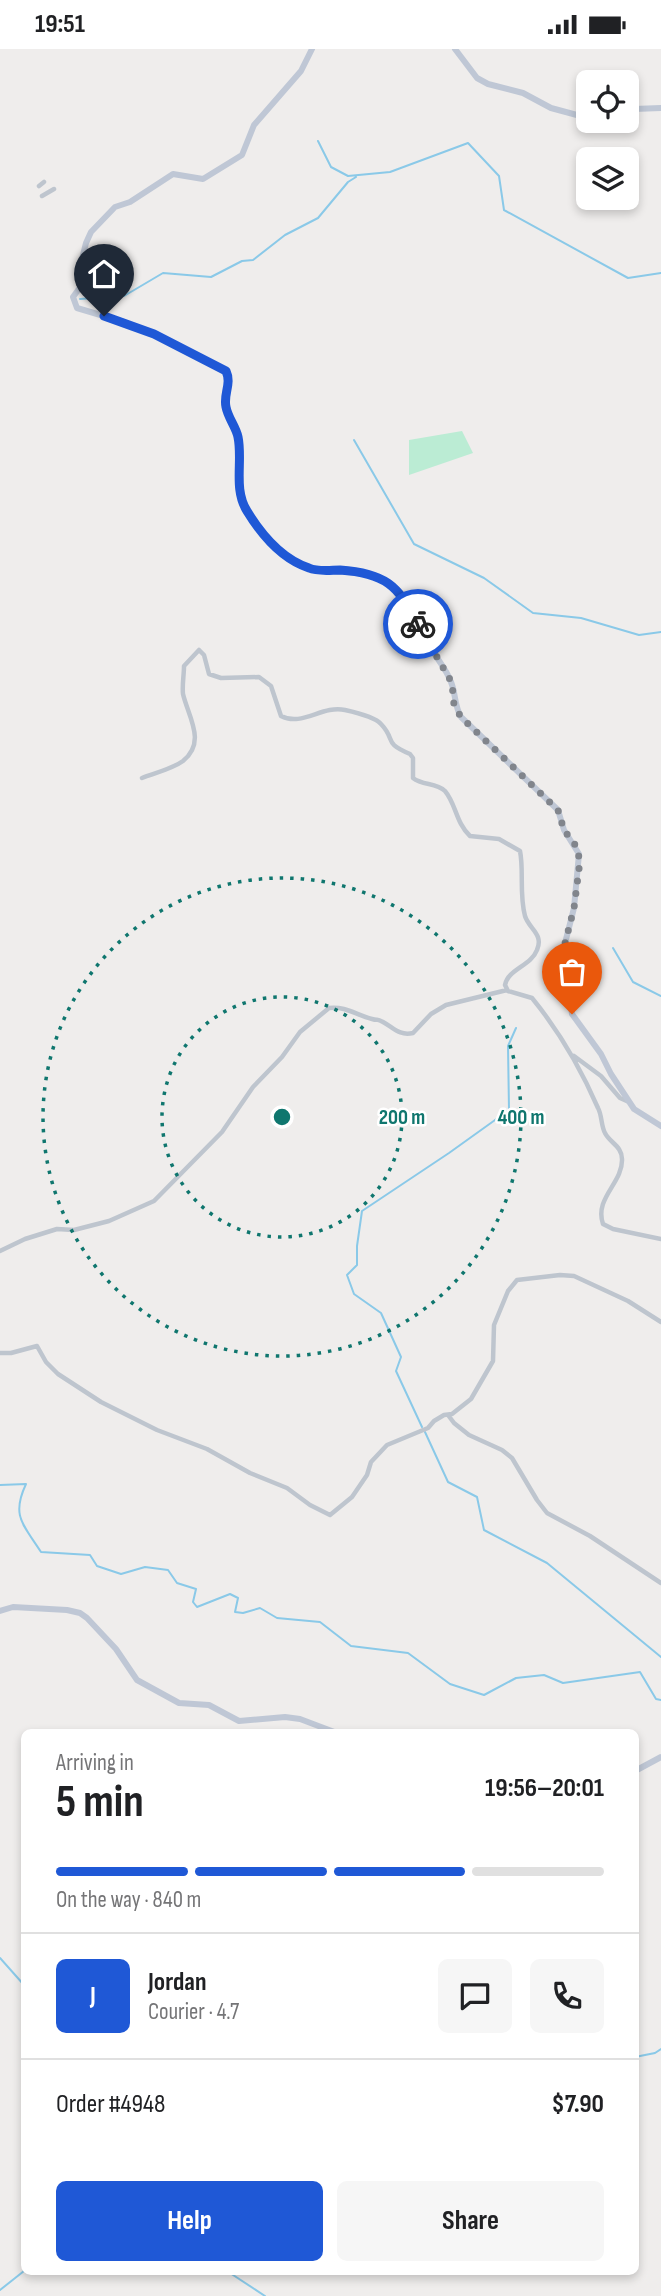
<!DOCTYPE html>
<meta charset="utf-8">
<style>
body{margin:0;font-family:"Sofia Sans Condensed",sans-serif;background:#f6f6f6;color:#202124;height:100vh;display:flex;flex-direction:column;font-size:26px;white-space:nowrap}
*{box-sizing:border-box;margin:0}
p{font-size:23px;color:#757577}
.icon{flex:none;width:38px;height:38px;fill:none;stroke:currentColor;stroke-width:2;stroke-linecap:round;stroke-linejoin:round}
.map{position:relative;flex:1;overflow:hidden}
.drawer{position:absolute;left:21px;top:1680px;width:618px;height:546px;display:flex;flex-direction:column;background:#fff;border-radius:10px;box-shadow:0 4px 10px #0003}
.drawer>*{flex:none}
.tools{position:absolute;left:576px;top:21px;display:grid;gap:14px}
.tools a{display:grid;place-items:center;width:63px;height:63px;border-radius:10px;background:#fff;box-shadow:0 4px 10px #0003;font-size:35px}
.pin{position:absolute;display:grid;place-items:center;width:60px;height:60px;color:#fff;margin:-72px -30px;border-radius:50% 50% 50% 0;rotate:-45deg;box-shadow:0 0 7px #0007}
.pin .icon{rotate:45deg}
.courier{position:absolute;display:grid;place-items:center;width:70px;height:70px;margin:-35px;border:5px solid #1f58d6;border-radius:50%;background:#fff;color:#222;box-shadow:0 2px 9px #0007}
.head em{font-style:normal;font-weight:700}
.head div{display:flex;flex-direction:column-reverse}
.head{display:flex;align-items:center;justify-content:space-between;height:119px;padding:0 35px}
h1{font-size:46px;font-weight:700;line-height:52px}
.bar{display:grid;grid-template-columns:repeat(4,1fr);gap:10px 7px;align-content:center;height:84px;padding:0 35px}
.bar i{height:9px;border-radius:5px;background:#e0e0e0}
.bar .on{background:#1f58d6}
.bar p{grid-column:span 4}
.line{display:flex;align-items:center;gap:18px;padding:0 35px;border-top:2px solid #e0e0e0}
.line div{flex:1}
.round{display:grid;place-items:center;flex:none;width:74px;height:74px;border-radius:10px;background:#f6f6f6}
.primary-button{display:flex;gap:14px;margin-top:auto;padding:14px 35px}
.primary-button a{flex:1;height:80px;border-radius:10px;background:#1f58d6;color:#fff;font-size:28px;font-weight:700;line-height:80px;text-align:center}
.primary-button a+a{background:#f6f6f6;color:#202124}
.status{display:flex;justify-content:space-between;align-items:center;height:49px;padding:0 35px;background:#fff;direction:ltr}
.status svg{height:19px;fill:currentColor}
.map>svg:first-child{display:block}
.green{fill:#bbecd4}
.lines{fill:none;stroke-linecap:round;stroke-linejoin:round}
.stream{stroke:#8ac9e8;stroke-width:2}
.street{stroke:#bec5ce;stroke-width:4.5}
.secondary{stroke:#bfc7d5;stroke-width:6}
.done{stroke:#81858c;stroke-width:7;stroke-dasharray:0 12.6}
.route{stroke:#1f58d6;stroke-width:9}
.ring{fill:none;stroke:#0f766e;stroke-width:3.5;stroke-dasharray:3.5 7}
.centre{fill:#0f766e;stroke:#fff;stroke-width:3.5}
.ring-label{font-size:21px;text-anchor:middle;font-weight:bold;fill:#0f766e;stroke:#fff;stroke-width:5;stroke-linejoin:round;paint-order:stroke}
</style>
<div class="status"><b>19:51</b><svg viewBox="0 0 49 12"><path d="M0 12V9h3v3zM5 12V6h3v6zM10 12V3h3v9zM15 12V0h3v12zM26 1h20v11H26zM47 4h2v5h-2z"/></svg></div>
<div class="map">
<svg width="661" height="2247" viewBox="0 0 661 2247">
<rect width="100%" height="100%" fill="#efedec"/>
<!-- green -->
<path class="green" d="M462,382L473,404L409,426V391Z"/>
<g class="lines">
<!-- stream -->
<path class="stream" d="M318,92L331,118L348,127L390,123L468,94L499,127L504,161L628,229L661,224
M80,250L124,247L163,224L211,228L242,212L253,211L285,186L318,169L348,133L356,128
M354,391L414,495L484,529L533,564L581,569L639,586L661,583
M613,899L633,933L661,947
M422,1378L396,1322L401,1308L381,1264L354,1245L347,1226L357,1216V1197L362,1162L449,1104L509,1061L508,997L516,979
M425,1383L448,1433L477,1448L484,1481L547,1514L661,1608
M0,1436L26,1435C11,1467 23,1475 41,1503L90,1506L97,1517L121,1525L145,1518L168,1521L177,1534L196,1540L193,1553L197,1558L230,1545L238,1549L235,1563L243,1564L260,1559L277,1569L320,1573L351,1597L408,1604L450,1635L484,1646L516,1629L544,1626L563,1634L640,1623L656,1650L661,1651
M0,1909L24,1936
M635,2008L655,2004L661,2000
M40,2222L50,2225L55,2222
M227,2222L265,2247
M0,2241L24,2222"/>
<!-- street -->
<path class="street" d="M39,137L44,133
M42,147L54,140
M142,729C155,724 172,720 183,712C207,693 188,667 183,645C182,636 184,626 184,617L199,601L204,606L209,625L221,629L259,628L271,637L281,667C302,678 322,656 345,661C354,663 375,668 381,675C397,692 382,693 410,705L413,709V729C423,737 436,733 445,742C456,755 456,774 470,787L499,790L520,802C524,821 519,845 525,867C529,880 544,885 537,901C531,917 508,920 505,936L508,942L532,949C559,982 581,1020 598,1059C602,1066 601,1077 605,1084C610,1094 622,1097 622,1110C623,1134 594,1149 603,1175L613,1180L661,1190
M574,1007L601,1027L620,1049L629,1053
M0,1202L25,1190L57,1180L74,1181L109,1172L154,1152L222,1083L253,1038L282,1008L300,983L329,959C346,957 356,966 372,970C379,972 376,969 383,973C394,979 399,987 413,984L431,965L446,956L507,941
M0,1304H11L37,1297L46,1313L58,1325L101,1353L157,1381L207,1400L250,1424L287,1439L310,1456L330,1466L352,1448L367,1426L371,1413L387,1396L428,1379L434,1372L444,1366L452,1365L471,1350L493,1312L494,1276L508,1242L517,1231L560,1226L574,1227L628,1252L661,1273
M448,1366L454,1374L469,1386L502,1401L512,1409L537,1451L547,1464L590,1487L661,1534"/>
<!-- secondary -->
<path class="secondary" d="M312,0L301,22L254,76L242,106L203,130L173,125L130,153L115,158L91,183L86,194L81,214L84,233L73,248L77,259L124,273L154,285L226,322C232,335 224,345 226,358C228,368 236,377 238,388C243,411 233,439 246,461C259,483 286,516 312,520C343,526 373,517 398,541C413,555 419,578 429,596C436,609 446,619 451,633C456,645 454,656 461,668L558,761L564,781L579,805L574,859L563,902L572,965L601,1005L611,1025L634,1060L661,1077
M455,0L477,29L488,35L523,44L551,59L588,69
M626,62L634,60L661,59
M0,1562L13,1558L67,1561L80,1564L87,1569L116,1600L137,1631L179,1654L209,1656L239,1672L285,1668L300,1670L337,1684
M635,1722L661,1708"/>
</g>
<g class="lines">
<!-- done -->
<path class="done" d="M418,575L452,634L454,656L461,668L558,761L564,781L576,797L580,812L574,859L563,902L572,965"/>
<!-- route -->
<path class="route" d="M104,267L154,285L226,322C232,335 223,345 226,358C228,369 236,378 238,388C243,412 233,440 247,462C261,485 282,510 309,519C318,523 331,521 340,521C384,524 399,536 418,575"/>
</g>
<!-- distance rings -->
<g class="ring">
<circle cx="282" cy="1068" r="120"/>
<circle cx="282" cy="1068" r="239"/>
</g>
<circle cx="282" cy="1068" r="10" class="centre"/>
<g class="ring-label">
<text x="402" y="1075">200 m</text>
<text x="521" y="1075">400 m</text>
</g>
</svg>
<div class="tools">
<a><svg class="icon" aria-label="locate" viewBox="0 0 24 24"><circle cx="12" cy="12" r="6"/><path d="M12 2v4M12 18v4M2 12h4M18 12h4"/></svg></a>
<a><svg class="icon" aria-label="layers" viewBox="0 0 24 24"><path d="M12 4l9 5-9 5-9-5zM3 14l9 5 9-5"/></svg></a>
</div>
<div class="pin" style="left:572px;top:965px;background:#ea580c"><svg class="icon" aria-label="bag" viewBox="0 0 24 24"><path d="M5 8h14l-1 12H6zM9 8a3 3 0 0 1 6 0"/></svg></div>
<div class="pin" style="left:104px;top:267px;background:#1f2937"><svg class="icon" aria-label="home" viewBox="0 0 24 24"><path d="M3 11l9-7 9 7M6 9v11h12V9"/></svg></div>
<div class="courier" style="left:418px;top:575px"><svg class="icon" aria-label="bike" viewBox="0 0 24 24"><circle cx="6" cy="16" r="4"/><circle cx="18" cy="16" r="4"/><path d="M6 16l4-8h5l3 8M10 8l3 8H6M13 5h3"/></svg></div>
<section class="drawer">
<div class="head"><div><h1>5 min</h1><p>Arriving in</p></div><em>19:56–20:01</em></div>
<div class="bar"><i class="on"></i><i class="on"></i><i class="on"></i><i></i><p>On the way · 840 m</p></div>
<div class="line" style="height:126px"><b class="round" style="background:#1f58d6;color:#fff">J</b><div><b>Jordan</b><p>Courier · 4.7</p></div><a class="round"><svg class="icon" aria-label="chat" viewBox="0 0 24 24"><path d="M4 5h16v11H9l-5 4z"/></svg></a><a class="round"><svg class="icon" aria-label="phone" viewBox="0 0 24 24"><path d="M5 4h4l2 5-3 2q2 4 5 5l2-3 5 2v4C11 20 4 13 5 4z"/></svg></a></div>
<div class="line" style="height:91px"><div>Order #4948</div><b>$7.90</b></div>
<div class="primary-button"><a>Help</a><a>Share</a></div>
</section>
</div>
